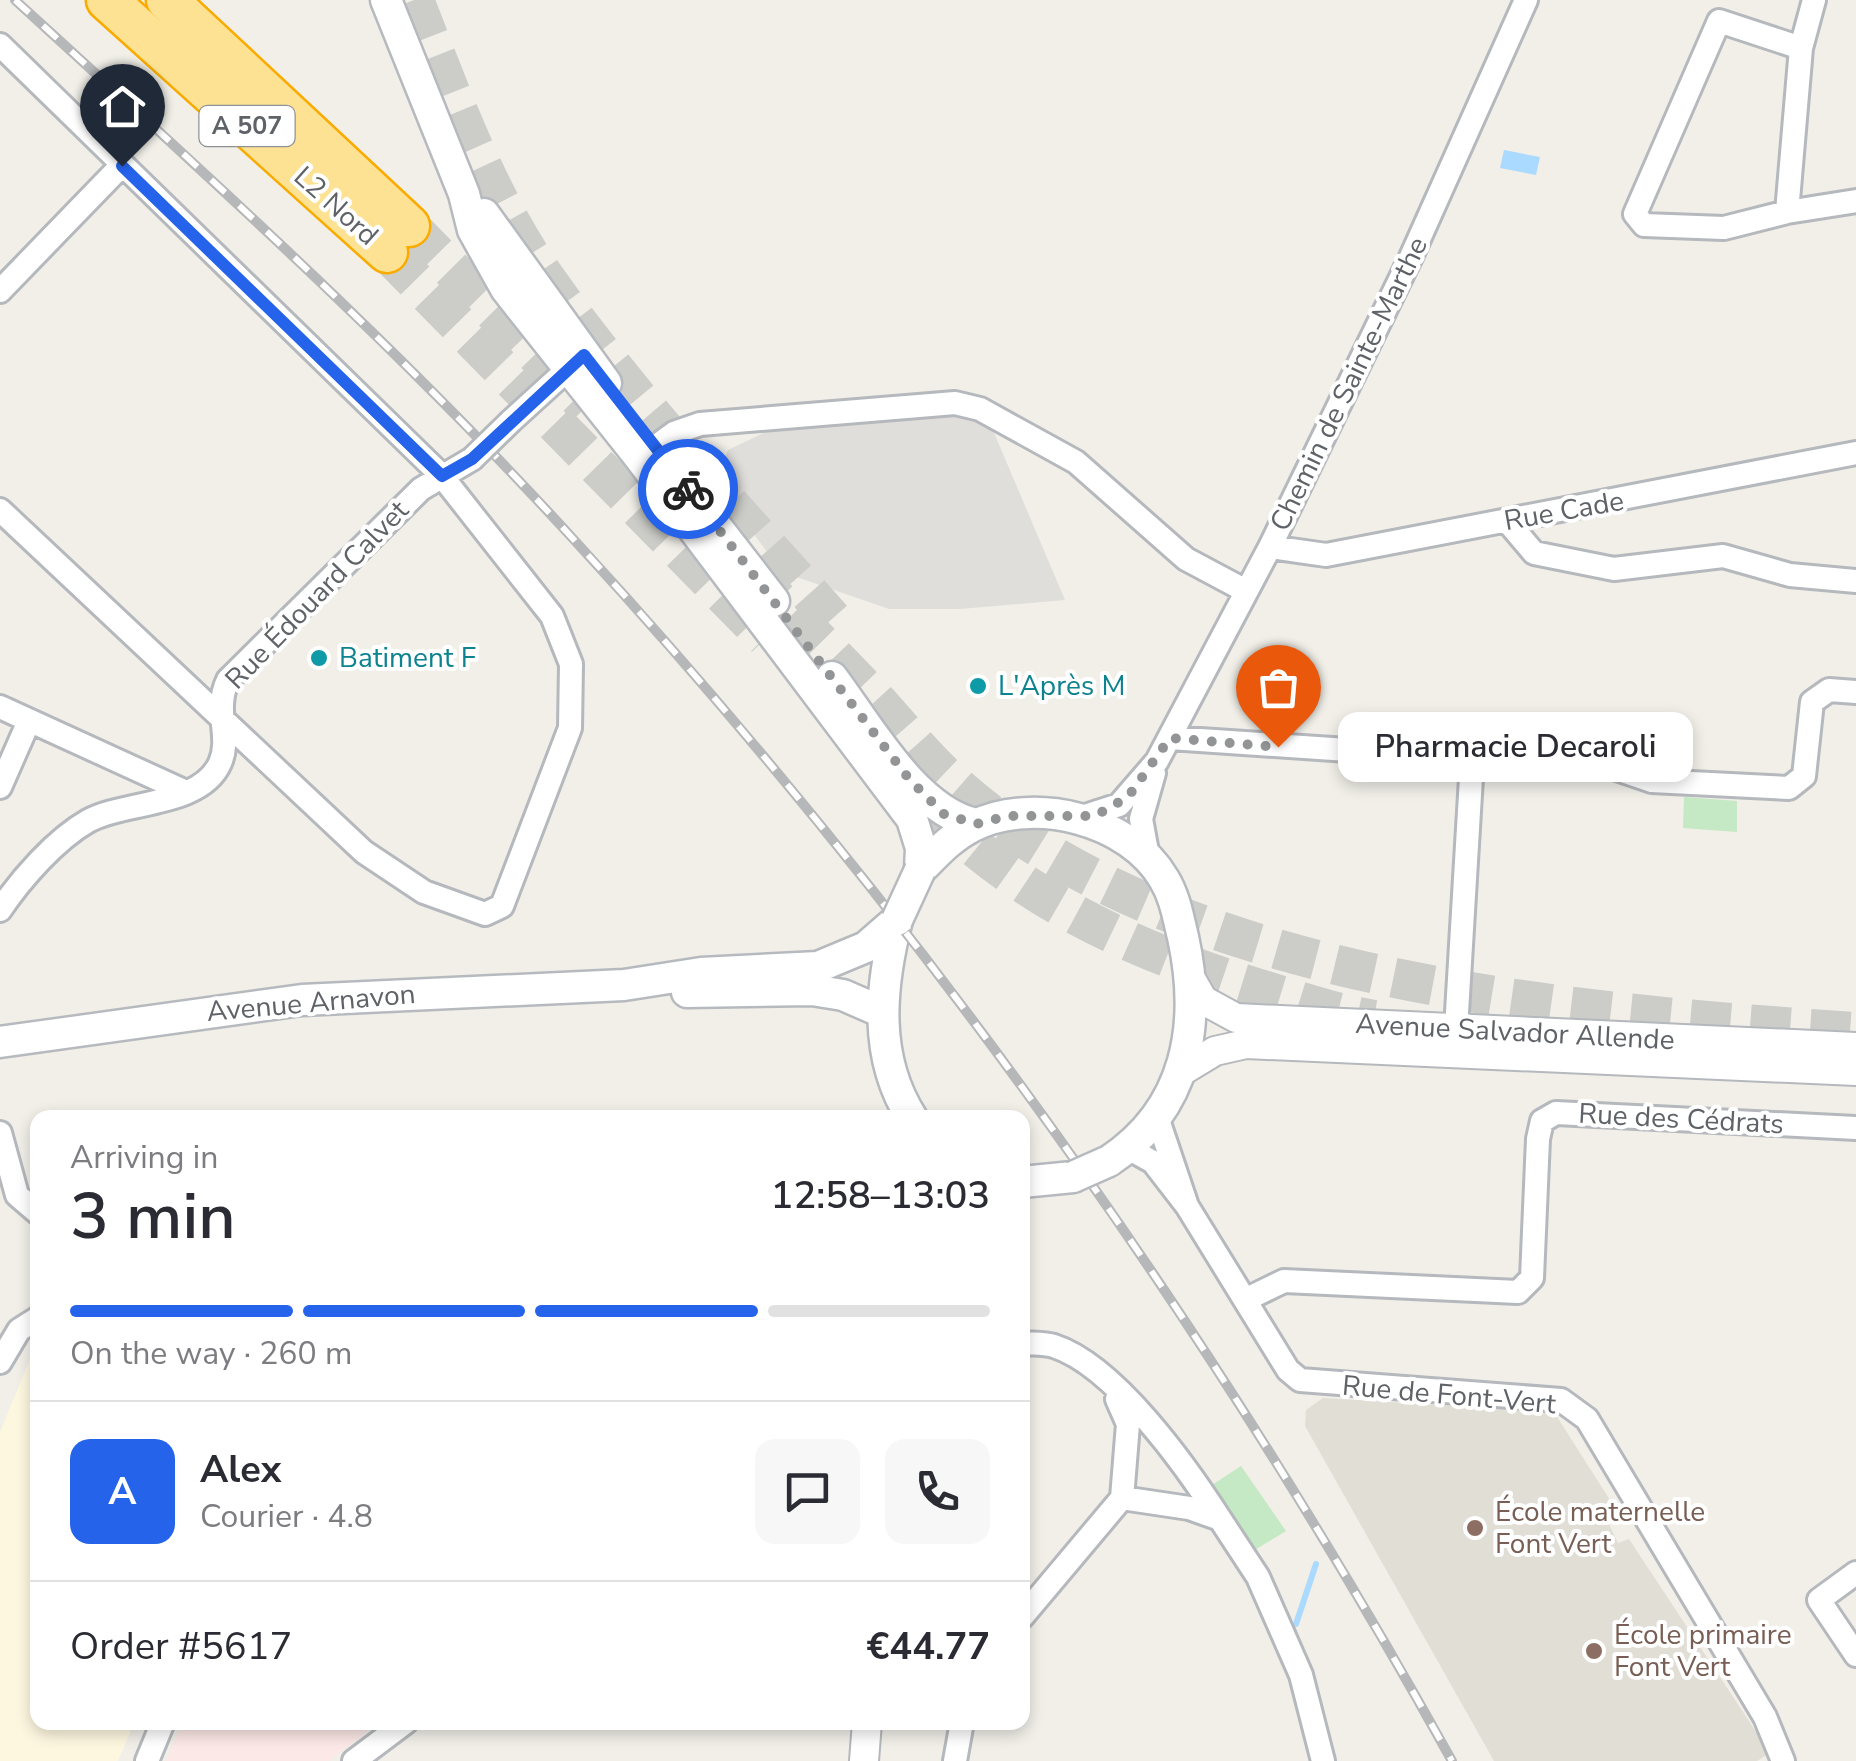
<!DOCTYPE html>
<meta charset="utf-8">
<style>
body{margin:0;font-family:"Nunito Sans",sans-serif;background:#f7f7f7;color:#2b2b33;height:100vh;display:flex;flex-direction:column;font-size:38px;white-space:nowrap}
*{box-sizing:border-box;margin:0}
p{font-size:32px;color:#7c7c81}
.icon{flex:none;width:55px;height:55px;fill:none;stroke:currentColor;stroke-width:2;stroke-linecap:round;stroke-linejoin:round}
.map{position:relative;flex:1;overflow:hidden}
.side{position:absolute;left:30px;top:1110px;width:1000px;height:620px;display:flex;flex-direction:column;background:#fff;border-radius:20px;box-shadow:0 5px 15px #0003}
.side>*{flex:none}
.pin{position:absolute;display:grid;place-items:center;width:85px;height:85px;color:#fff;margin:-102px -42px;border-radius:50% 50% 50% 0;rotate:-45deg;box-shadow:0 0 10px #0007}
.pin .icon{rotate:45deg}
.courier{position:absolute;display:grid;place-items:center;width:100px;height:100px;margin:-50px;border:8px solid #2563eb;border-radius:50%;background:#fff;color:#222;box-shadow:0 2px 12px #0007}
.bubble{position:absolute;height:70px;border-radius:20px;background:#fff;box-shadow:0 5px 15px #0003;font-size:32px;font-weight:600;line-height:70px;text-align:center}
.headline em{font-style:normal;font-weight:600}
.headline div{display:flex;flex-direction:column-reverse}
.headline{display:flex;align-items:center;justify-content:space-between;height:170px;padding:0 40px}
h1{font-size:65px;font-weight:600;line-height:75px}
.bar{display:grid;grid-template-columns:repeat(4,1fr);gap:15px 10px;align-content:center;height:120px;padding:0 40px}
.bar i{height:12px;border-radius:8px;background:#e1e1e2}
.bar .active{background:#2563eb}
.bar p{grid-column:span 4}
.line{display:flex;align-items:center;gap:25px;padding:0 40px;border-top:2px solid #e1e1e2}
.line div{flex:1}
.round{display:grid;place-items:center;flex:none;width:105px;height:105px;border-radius:20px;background:#f7f7f7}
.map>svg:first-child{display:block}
.commercial{fill:#fef7e0}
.industrial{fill:#e0deda}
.education{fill:#e1ded6}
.medical{fill:#fce8e6}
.green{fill:#c5e8c5}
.water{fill:#aadaff}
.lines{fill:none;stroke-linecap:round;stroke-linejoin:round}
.stream{stroke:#aadaff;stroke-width:6}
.motorway-tunnel{stroke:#ccccc8;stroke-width:40;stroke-dasharray:40 20;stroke-linecap:butt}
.minor-casing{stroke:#b5b8bc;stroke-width:28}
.tertiary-casing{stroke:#b5b8bc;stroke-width:32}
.secondary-casing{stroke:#b6babf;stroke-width:35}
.motorway-casing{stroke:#f9ab00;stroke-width:45}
.minor{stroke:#fff;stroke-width:22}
.tertiary{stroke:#fff;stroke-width:28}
.secondary{stroke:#fff;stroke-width:30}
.motorway{stroke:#fde293;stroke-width:40}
.rail-casing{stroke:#b6b7b8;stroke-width:10}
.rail{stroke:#fff;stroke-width:6;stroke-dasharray:19;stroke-linecap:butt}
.minor-bridge-casing{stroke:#b5b8bc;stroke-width:28;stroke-linecap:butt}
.secondary-bridge-casing{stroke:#b6babf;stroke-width:35;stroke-linecap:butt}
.minor-bridge{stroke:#fff;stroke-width:22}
.secondary-bridge{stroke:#fff;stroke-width:30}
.done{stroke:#929495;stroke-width:10;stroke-dasharray:0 18}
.route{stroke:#2563eb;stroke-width:12}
.culture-dot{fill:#0f9aa8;stroke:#fff;stroke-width:4}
.education-dot{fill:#8d6e63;stroke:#fff;stroke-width:4}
.labels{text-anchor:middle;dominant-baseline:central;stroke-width:8;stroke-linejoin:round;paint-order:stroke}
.shield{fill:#fff;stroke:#8f9295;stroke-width:2.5}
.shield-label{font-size:25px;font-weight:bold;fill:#5f6368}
.street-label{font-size:28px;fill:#5f6368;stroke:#fff}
.culture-label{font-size:28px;fill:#0d838f;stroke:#fff;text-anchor:start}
.education-label{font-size:28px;fill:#785e54;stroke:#fff;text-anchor:start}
</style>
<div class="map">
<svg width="1856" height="1761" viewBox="0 0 1856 1761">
<rect width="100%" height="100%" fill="#f1efe8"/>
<!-- commercial -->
<path class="commercial" d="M37,1342L38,1722L134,1723L118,1761H0V1432Z"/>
<!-- industrial -->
<path class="industrial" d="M963,412L989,421L1065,600L960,609H889L782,572L722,491L720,470L728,450L780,425Z"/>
<!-- education -->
<path class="education" d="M1323,1398L1554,1412L1615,1508L1605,1516L1618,1543L1629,1539L1770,1753L1757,1761H1494L1305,1426L1306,1410Z"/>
<!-- medical -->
<path class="medical" d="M182,1723V1722L378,1723L329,1761H166Z"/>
<!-- green -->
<path class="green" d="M1684,797L1737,801V832L1683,828Z
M1241,1466L1286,1531L1253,1551L1212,1485Z"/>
<!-- water -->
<path class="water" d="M1504,150L1540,157L1536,175L1500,168Z"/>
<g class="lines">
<!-- stream -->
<path class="stream" d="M1296,1624L1316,1564"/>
<!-- motorway-tunnel -->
<path class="motorway-tunnel" d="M414,0C451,94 488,199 548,282C633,401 735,510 832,619
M409,226L587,406
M387,252L766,638
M750,572C791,613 832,654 872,696C899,725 924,758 954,784C1174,982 1573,1013 1856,1032
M932,808C1023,901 1140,953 1263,990C1300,1001 1336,1014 1374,1020"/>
<!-- minor casing -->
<g class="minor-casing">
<path id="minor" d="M1814,0L1801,48L1787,212L1856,201
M0,45L441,475L552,616L571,664L570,728L502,906L485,914L424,892L364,852L0,510
M1787,212L1724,228L1644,225L1635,214L1719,21L1801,48
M0,291L122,165
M511,421L578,360
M640,458L674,433L700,424L955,403L980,409L1076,462L1186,559L1246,591
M1507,521L1534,553L1614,569L1723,556L1790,575L1856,581
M1270,547L1326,555L1856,453
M0,707L186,792
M1170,738L1614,768L1652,781L1789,788L1804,776L1812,702L1829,690L1856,692
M0,787L29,721
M1079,818L1119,805L1157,761L1270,547L1411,257L1526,0
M1148,857L1141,819L1154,773
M0,910C21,879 55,840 88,821C123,801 201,807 220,763C232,737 213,711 228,680L421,489L472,459
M1456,1029L1472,761
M0,1133L17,1195L38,1213
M1128,1148L1153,1162L1187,1206L1157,1117
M1187,1206L1288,1370L1300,1380L1561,1400L1587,1419L1765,1717L1783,1761
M1245,1300L1284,1281L1518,1292L1532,1278L1538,1139L1542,1121L1556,1113L1856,1128
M1022,1343C1032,1344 1044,1343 1054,1346C1115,1366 1186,1466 1220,1519
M0,1362L19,1330L38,1318
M1117,1399L1128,1424L1122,1498
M1856,1573L1819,1600L1856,1655
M1022,1617L1122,1498L1189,1508L1220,1519L1258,1577L1301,1675L1323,1761
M147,1761L163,1722
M354,1761L406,1722
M955,1761L962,1722"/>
</g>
<!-- tertiary casing -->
<g class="tertiary-casing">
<path id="tertiary" d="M1191,979L1203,1000L1236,1018L1856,1047
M1182,1071L1215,1051L1246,1044L1856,1071
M864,1761L867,1722"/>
</g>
<!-- secondary casing -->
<g class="secondary-casing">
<path id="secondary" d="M386,0L464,194L473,230L506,289L640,458L912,819L921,848L920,870
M484,214L606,383
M664,459L774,601
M832,677C869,726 915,811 976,824
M920,870C937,853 951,837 973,826C1034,796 1129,819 1164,879C1175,897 1178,917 1183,937C1202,1024 1188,1109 1109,1161
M897,920C880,987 873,1057 912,1118
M687,992L812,990L843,995L882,1012
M0,1042L302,1000L624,985L701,973L818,967L866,947L897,920
M1022,1182L1073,1177"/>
</g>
<!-- motorway casing -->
<g class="motorway-casing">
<path id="motorway" d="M107,0L387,252
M167,0L409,226"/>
</g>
<!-- minor -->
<use href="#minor" class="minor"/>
<!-- tertiary -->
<use href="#tertiary" class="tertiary"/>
<!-- secondary -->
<use href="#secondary" class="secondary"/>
<!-- motorway -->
<use href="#motorway" class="motorway"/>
<!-- rail casing -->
<g class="rail-casing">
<path id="rail" d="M15,0C207,175 401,350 576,542C916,913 1208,1321 1452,1761"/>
</g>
<!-- rail -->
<use href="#rail" class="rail"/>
<!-- minor-bridge casing -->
<g class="minor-bridge-casing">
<path id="minor-bridge" d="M472,459L511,421"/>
</g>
<!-- secondary-bridge casing -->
<g class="secondary-bridge-casing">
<path id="secondary-bridge" d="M897,920L920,870
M1073,1177L1109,1161"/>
</g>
<!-- minor-bridge -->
<use href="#minor-bridge" class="minor-bridge"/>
<!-- secondary-bridge -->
<use href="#secondary-bridge" class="secondary-bridge"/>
</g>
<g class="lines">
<!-- done -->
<path class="done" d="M688,489L909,779L944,814L976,824L1008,816H1095L1128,797L1170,738L1278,747"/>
<!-- route -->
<path class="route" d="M122,166L442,476L472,459L584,355L688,489"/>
</g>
<!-- markers -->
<g class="culture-dot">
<circle cx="319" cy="658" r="10"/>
<circle cx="978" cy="686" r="10"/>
</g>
<g class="education-dot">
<circle cx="1475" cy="1528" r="10"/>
<circle cx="1594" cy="1651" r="10"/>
</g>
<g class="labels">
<!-- shield labels -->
<rect class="shield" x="199.5" y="106" width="95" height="40" rx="8"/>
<g class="shield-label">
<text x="247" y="126">A 507</text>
</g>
<!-- street labels -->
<g class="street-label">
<text transform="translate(336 206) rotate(42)">L2 Nord</text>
<text transform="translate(1349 384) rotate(-64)">Chemin de Sainte-Marthe</text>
<text transform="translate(1564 511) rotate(-10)">Rue Cade</text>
<text transform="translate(317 595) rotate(-46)">Rue Édouard Calvet</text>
<text transform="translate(311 1003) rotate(-5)">Avenue Arnavon</text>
<text transform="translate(1515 1032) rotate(3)">Avenue Salvador Allende</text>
<text transform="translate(1681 1119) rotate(3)">Rue des Cédrats</text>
<text transform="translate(1449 1395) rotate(5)">Rue de Font-Vert</text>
</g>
<!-- culture labels -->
<g class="culture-label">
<text x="339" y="658">Batiment F</text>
<text x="998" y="686">L'Après M</text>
</g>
<!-- education labels -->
<g class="education-label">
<text x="1495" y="1512">École maternelle<tspan x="1495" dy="32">Font Vert</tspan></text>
<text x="1614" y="1635">École primaire<tspan x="1614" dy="32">Font Vert</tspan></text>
</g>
</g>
</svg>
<div class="pin" style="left:1278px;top:747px;background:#ea580c"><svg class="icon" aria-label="bag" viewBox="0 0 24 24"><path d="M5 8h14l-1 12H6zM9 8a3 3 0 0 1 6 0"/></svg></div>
<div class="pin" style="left:122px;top:166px;background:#1f2937"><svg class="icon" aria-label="home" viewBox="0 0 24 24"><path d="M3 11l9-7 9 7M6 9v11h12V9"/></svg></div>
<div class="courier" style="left:688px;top:489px"><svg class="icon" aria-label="bike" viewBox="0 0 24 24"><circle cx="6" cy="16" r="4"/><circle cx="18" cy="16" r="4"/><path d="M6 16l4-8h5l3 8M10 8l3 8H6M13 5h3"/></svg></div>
<div class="bubble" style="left:1338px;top:712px;width:355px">Pharmacie Decaroli</div>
<section class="side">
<div class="headline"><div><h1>3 min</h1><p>Arriving in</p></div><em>12:58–13:03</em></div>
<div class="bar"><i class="active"></i><i class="active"></i><i class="active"></i><i></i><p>On the way · 260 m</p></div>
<div class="line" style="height:180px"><b class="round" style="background:#2563eb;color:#fff">A</b><div><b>Alex</b><p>Courier · 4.8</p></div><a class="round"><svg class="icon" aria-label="chat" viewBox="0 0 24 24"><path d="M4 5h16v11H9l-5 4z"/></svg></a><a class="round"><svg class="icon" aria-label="phone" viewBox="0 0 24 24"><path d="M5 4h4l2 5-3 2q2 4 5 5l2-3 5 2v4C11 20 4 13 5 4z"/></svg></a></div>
<div class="line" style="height:130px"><div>Order #5617</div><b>€44.77</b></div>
</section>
</div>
